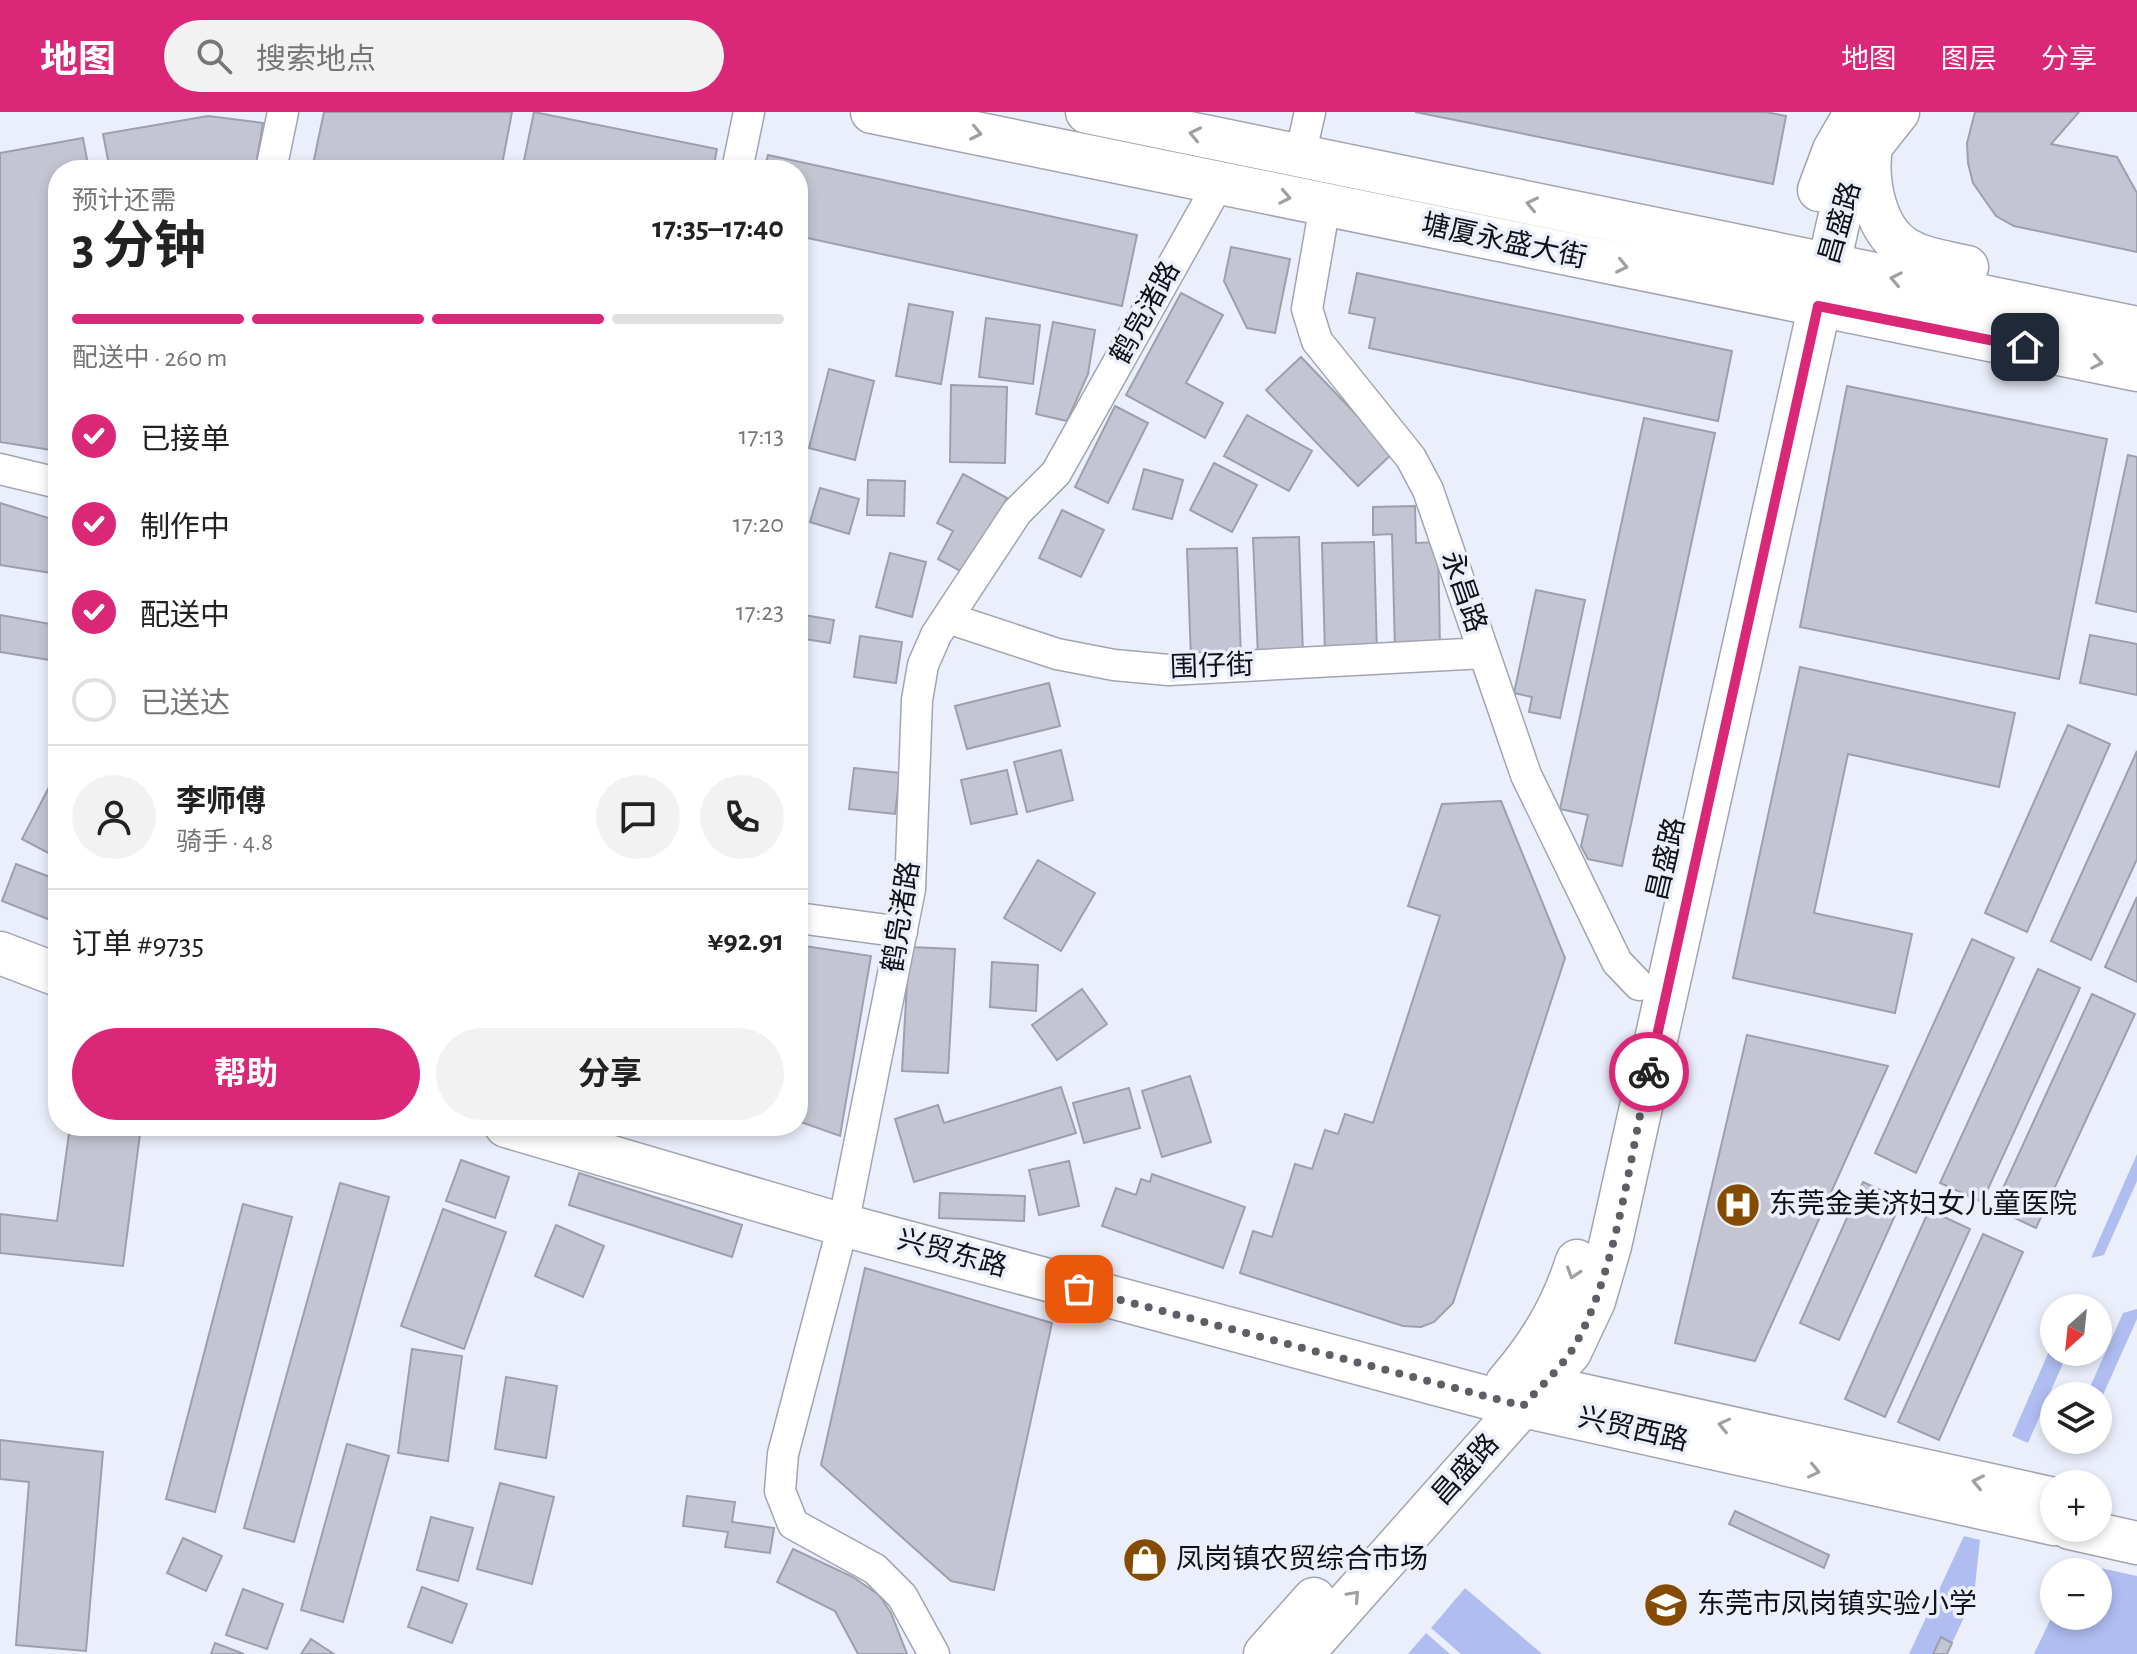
<!DOCTYPE html>
<html lang="zh">
<meta charset="utf-8">
<style>
body{margin:0;font-family:"Alegreya Sans","Noto Sans SC",sans-serif;background:#f2f2f2;color:#222;height:100vh;display:flex;flex-direction:column;font-size:30px;white-space:nowrap}
*{box-sizing:border-box;margin:0}
p{font-size:26px;color:#767676}
.icon{flex:none;width:44px;height:44px;fill:none;stroke:currentColor;stroke-width:2;stroke-linecap:round;stroke-linejoin:round}
.map{position:relative;flex:1;overflow:hidden}
.side{position:absolute;left:48px;top:48px;width:760px;height:976px;display:flex;flex-direction:column;background:#fff;border-radius:32px;box-shadow:0 4px 12px #0003}
.side>*{flex:none}
.needle{width:52px;rotate:207deg}
.fabs{position:absolute;left:2040px;top:1182px;display:grid;gap:16px}
.fabs a{display:grid;place-items:center;width:72px;height:72px;border-radius:50%;background:#fff;box-shadow:0 4px 12px #0003;font-size:40px}
.pin{position:absolute;display:grid;place-items:center;width:68px;height:68px;color:#fff;margin:-34px;border-radius:16px;box-shadow:0 4px 12px #0006}
.courier{position:absolute;display:grid;place-items:center;width:80px;height:80px;margin:-40px;border:6px solid #db2777;border-radius:50%;background:#fff;color:#222;box-shadow:0 2px 10px #0007}
.head em{font-style:normal;font-weight:700}
.head div{display:flex;flex-direction:column-reverse}
.head{display:flex;align-items:center;justify-content:space-between;height:136px;padding:0 24px}
h1{font-size:52px;font-weight:700;line-height:60px}
.bar{display:grid;grid-template-columns:repeat(4,1fr);gap:12px 8px;align-content:center;height:96px;padding:0 24px}
.bar i{height:10px;border-radius:6px;background:#e0e0e0}
.bar .active{background:#db2777}
.bar p{grid-column:span 4}
.line{display:flex;align-items:center;gap:20px;padding:0 24px;border-top:2px solid #e0e0e0}
.line div{flex:1}
.round{display:grid;place-items:center;flex:none;width:84px;height:84px;border-radius:42px;background:#f2f2f2}
ol{padding:0 24px;list-style:none}
li{display:flex;align-items:center;gap:24px;height:88px}
li p{margin-inline-start:auto}
li .icon{padding:8px;border-radius:50%;background:#db2777;color:#fff;stroke-width:4}
li:last-child{color:#767676}
li i{width:44px;height:44px;border:4px solid #e0e0e0;border-radius:50%}
.primary-button{display:flex;gap:16px;margin-top:auto;padding:16px 24px}
.primary-button a{flex:1;height:92px;border-radius:48px;background:#db2777;color:#fff;font-size:32px;font-weight:700;line-height:92px;text-align:center}
.primary-button a+a{background:#f2f2f2;color:#222}
header{display:flex;align-items:center;gap:48px;box-sizing:border-box;height:112px;padding:0 40px;background:#db2777;color:#fff}
header strong{font-size:38px}
nav{display:flex;gap:44px;margin-inline-start:auto;font-size:28px}
.search{width:560px;height:72px;background:#f2f2f2;display:flex;align-items:center;gap:20px;box-sizing:border-box;padding:0 28px;border-radius:44px;color:#767676;font-size:30px}
.map>svg:first-child{display:block}
.green{fill:#b0bdf1}
.building{fill:#c3c6d2;stroke:#9da0ac;stroke-width:2}
.lines{fill:none;stroke-linecap:round;stroke-linejoin:round}
.street-casing{stroke:#a2a5b1;stroke-width:33}
.secondary-casing{stroke:#a2a5b1;stroke-width:45}
.street{stroke:#fff;stroke-width:30}
.secondary{stroke:#fff;stroke-width:42}
.oneway{stroke:#a0a0a2}
.done{stroke:#5d5f66;stroke-width:8;stroke-dasharray:0 14.4}
.route{stroke:#db2777;stroke-width:10}
.labels{text-anchor:middle;dominant-baseline:central;stroke-width:7;stroke-linejoin:round;paint-order:stroke}
.street-label{font-size:28px;fill:#111216;stroke:#ebeffb}
.poi-label{font-size:28px;fill:#111216;stroke:#ebeffb;text-anchor:start}
</style>
<header>
<strong>地图</strong>
<div class="search"><svg class="icon" aria-label="search" viewBox="0 0 24 24"><circle cx="10" cy="10" r="6"/><path d="M15 15l6 6"/></svg>搜索地点</div>
<nav><a>地图</a><a>图层</a><a>分享</a></nav>
</header>
<div class="map">
<svg width="2137" height="1542" viewBox="0 0 2137 1542">
<rect width="100%" height="100%" fill="#ebeffb"/>
<!-- green -->
<path class="green" d="M2137,1042V1069L2104,1143L2091,1146Z
M2137,1197V1207L2098,1294V1284H2086L2123,1201Z
M2054,1228V1240H2068L2028,1331L2012,1324Z
M1964,1424L1980,1428L1974,1484L1952,1531L1941,1525L1933,1542H1909Z
M2087,1453L2137,1464V1542H2034L2054,1500V1504H2098V1460H2073Z
M1465,1476L1542,1542H1461L1431,1516Z
M1426,1521L1450,1542H1408Z"/>
<!-- building -->
<path class="building" d="M324,0H512L501,58H316L312,57Z
M534,0L717,37L713,58H522Z
M1415,0H1766L1786,4L1773,72Z
M1975,0H2079L2051,32L2117,45L2137,81V140L2014,114L1996,104L1973,71L1968,51L1967,31Z
M208,4L263,11L255,58H110L103,22Z
M83,26L89,58H58V339L0,330V41Z
M768,43L1137,123L1122,194L798,124V58H764Z
M1231,135L1290,147L1275,221L1247,216L1224,169Z
M1357,161L1732,239L1718,309L1369,236L1375,206L1349,201Z
M1181,181L1223,203L1186,271L1223,291L1205,326L1126,283Z
M909,192L953,200L941,272L896,264Z
M986,206L1040,213L1033,272L979,265Z
M1053,210L1095,218L1088,262L1067,309L1036,302Z
M1301,245L1393,341L1358,374L1266,278Z
M829,257L874,269L855,348L809,336Z
M951,273L1007,275L1005,351L950,350Z
M1847,274L2107,327L2059,567L1800,515Z
M1115,294L1148,311L1108,391L1075,375Z
M1247,303L1312,339L1289,379L1224,344Z
M1644,306L1715,321L1622,754L1588,747L1581,734L1588,703L1560,697Z
M2128,343L2137,345V500L2096,491Z
M1214,351L1257,373L1232,420L1190,398Z
M1144,357L1183,368L1172,407L1133,397Z
M963,362L1007,386L966,462L938,447L953,419L937,411Z
M868,368L905,369L904,404L867,403Z
M820,376L859,387L849,422L810,410Z
M0,391L58,409V462L0,453Z
M1415,394L1416,431L1438,430L1440,536L1395,537L1392,422L1373,423V395Z
M1062,398L1104,418L1081,465L1039,446Z
M798,425L806,426L799,473H798Z
M1299,425L1303,543L1258,545L1253,426Z
M1374,430L1377,541L1325,542L1322,431Z
M1237,436L1241,545L1191,546L1187,437Z
M890,441L926,450L912,505L876,495Z
M1536,478L1585,488L1560,606L1529,600L1532,585L1514,581Z
M798,502L834,508L830,531L798,526Z
M0,503L56,513L50,548L0,540Z
M2090,523L2137,532V583L2080,571Z
M860,524L902,530L896,571L854,565Z
M1800,555L2015,601L1999,675L1848,642L1814,801L1912,822L1895,901L1733,866Z
M1049,571L1060,614L967,637L955,594Z
M2068,613L2110,632L2027,820L1985,801Z
M1061,638L1073,688L1027,700L1014,650Z
M2137,639V747L2091,848L2051,829Z
M854,656L900,661L895,702L849,697Z
M58,658V746L22,727Z
M1007,658L1017,702L971,712L961,668Z
M798,663H806L807,701H798Z
M1501,689L1565,846L1453,1191L1434,1210L1421,1215L1403,1214L1240,1161L1253,1119L1272,1125L1295,1052L1312,1057L1325,1018L1338,1022L1345,1002L1373,1011L1440,804L1408,794L1442,692Z
M1038,748L1095,781L1061,839L1004,806Z
M16,752L58,768V811L2,789Z
M2137,785V870L2105,855Z
M1972,827L2014,846L1916,1061L1875,1041Z
M798,833L871,844L840,1024L798,1009Z
M909,835L955,837L948,961L902,959Z
M992,850L1038,853L1036,899L990,895Z
M2038,857L2080,876L1982,1090L1940,1071Z
M1082,877L1107,912L1057,948L1032,913Z
M2092,882L2135,902L2036,1116L1994,1096Z
M1747,923L1888,954L1755,1249L1675,1231Z
M1190,964L1211,1030L1162,1045L1142,979Z
M1061,975L1076,1021L914,1070L895,1007L938,993L944,1011Z
M1129,976L1140,1016L1084,1031L1073,991Z
M70,1014H141L123,1154L0,1141V1102L57,1109Z
M461,1048L509,1065L495,1106L446,1089Z
M1069,1049L1079,1094L1039,1103L1029,1058Z
M579,1061L742,1113L732,1145L569,1093Z
M1152,1062L1245,1095L1223,1156L1102,1114L1116,1076L1136,1083L1141,1067L1150,1070Z
M1863,1070L1902,1088L1839,1228L1800,1211Z
M340,1071L389,1085L294,1430L244,1416Z
M940,1081L1025,1084L1024,1109L939,1106Z
M243,1092L292,1105L215,1400L166,1387Z
M443,1097L506,1120L464,1237L401,1214Z
M1929,1098L1970,1117L1885,1305L1845,1287Z
M556,1113L604,1134L583,1185L535,1164Z
M1983,1122L2023,1140L1939,1328L1898,1310Z
M865,1156L1052,1211L994,1478L951,1469L821,1353Z
M412,1237L462,1244L448,1349L398,1341Z
M506,1265L557,1274L546,1346L495,1337Z
M0,1328L103,1340L86,1539L16,1533L29,1370L0,1367Z
M347,1332L389,1344L343,1510L301,1498Z
M500,1371L554,1385L532,1472L477,1457Z
M687,1384L735,1390L732,1410L774,1416L770,1441L725,1435L728,1420L683,1414Z
M1735,1399L1829,1443L1824,1456L1729,1412Z
M431,1405L473,1416L458,1469L417,1458Z
M183,1426L222,1444L206,1479L167,1461Z
M793,1437L853,1465L879,1483L891,1501L907,1542H858L835,1499L777,1470Z
M422,1475L467,1492L452,1531L408,1515Z
M243,1477L283,1492L267,1537L226,1523Z
M1941,1525L1952,1531L1947,1542H1933Z
M311,1527L334,1542H301Z
M215,1531L244,1542H211Z"/>
<g class="lines">
<!-- street casing -->
<g class="street-casing">
<path id="street" d="M1300,44L1310,0
M271,58L283,0
M737,58L749,0
M1325,93L1307,197L1317,229L1411,346L1428,378L1526,663L1617,850L1639,873
M0,357L58,371
M948,506L1057,542L1114,553L1169,558L1484,541
M798,806L902,820
M934,1542L902,1484L875,1457L793,1412L780,1379L783,1342L843,1113L910,777L917,588L923,553L936,523L1017,400L1056,361L1219,71"/>
</g>
<!-- secondary casing -->
<g class="secondary-casing">
<path id="secondary" d="M872,0L2137,258
M1087,0L2137,216
M1871,35C1866,68 1874,118 1906,137C1925,148 1946,150 1967,155
M1819,78L1834,38L1856,0
M0,841L58,863
M506,1014L843,1113L1492,1287
M1507,1271C1540,1233 1562,1196 1577,1149
M2054,1387L1541,1274L1492,1287L2054,1412
M2070,1416L2137,1431
M1265,1542L1314,1487
M1302,1542L1570,1240L1594,1189L1610,1134L1839,107L1860,48L1898,0"/>
</g>
<!-- street -->
<use href="#street" class="street"/>
<!-- secondary -->
<use href="#secondary" class="secondary"/>
</g>
<!-- one-way arrows -->
<defs><path id="oneway-chevron" d="M-2-3.5L2.5 0L-2 3.5" fill="none" stroke-width="1.6" stroke-linecap="round" stroke-linejoin="round" transform="scale(2)"/></defs>
<g class="oneway">
<use href="#oneway-chevron" transform="translate(976 21) rotate(12)"/>
<use href="#oneway-chevron" transform="translate(1195 22) rotate(-168)"/>
<use href="#oneway-chevron" transform="translate(1285 85) rotate(11)"/>
<use href="#oneway-chevron" transform="translate(1532 92) rotate(-168)"/>
<use href="#oneway-chevron" transform="translate(1622 154) rotate(12)"/>
<use href="#oneway-chevron" transform="translate(1896 167) rotate(-169)"/>
<use href="#oneway-chevron" transform="translate(2097 250) rotate(11)"/>
<use href="#oneway-chevron" transform="translate(1573 1161) rotate(108)"/>
<use href="#oneway-chevron" transform="translate(1724 1313) rotate(-167)"/>
<use href="#oneway-chevron" transform="translate(1814 1359) rotate(13)"/>
<use href="#oneway-chevron" transform="translate(1978 1370) rotate(-168)"/>
<use href="#oneway-chevron" transform="translate(1354 1484) rotate(-48)"/>
</g>
<g class="lines">
<!-- done -->
<path class="done" d="M1079,1177L1523,1294C1539,1276 1559,1258 1572,1238C1616,1166 1630,1043 1649,960"/>
<!-- route -->
<path class="route" d="M1649,960L1818,194L2025,235"/>
</g>
<!-- icons -->
<defs>
<g id="hospital-disc" transform="scale(2.3)"><circle r="9.5" fill="#854c00" stroke="#ebeffb"/><path d="M-5-5h3v3.5h4V-5h3V5h-3V1.5h-4V5h-3Z" fill="#fff"/></g>
<g id="shop-disc" transform="scale(2.3)"><circle r="9.5" fill="#854c00" stroke="#ebeffb"/><path d="M-5-2.5h2.3a2.7 3.5 0 0 1 5.4 0H5L5.5 6h-11ZM-1.5-2.5h3a1.5 2.3 0 0 0-3 0Z" fill="#fff"/></g>
<g id="school-disc" transform="scale(2.3)"><circle r="9.5" fill="#854c00" stroke="#ebeffb"/><path d="M0-5L7-2L0 1L-7-2ZM-4 1L0 2.5L4 1V4Q0 6-4 4Z" fill="#fff"/></g>
</defs>
<g fill-rule="evenodd">
<use href="#hospital-disc" x="1738" y="1093"/>
<use href="#shop-disc" x="1145" y="1448"/>
<use href="#school-disc" x="1666" y="1493"/>
</g>
<g class="labels">
<!-- street labels -->
<g class="street-label">
<text transform="translate(1841 111) rotate(-74)">昌盛路</text>
<text transform="translate(1504 130) rotate(12)">塘厦永盛大街</text>
<text transform="translate(1146 201) rotate(-61)">鹤凫渚路</text>
<text transform="translate(1463 480) rotate(71)">永昌路</text>
<text transform="translate(1212 555) rotate(-2)">围仔街</text>
<text transform="translate(1667 747) rotate(-77)">昌盛路</text>
<text transform="translate(902 805) rotate(-81)">鹤凫渚路</text>
<text transform="translate(952 1142) rotate(15)">兴贸东路</text>
<text transform="translate(1633 1318) rotate(13)">兴贸西路</text>
<text transform="translate(1466 1358) rotate(-48)">昌盛路</text>
</g>
<!-- poi labels -->
<g class="poi-label">
<text x="1769" y="1093">东莞金美济妇女儿童医院</text>
<text x="1176" y="1448">凤岗镇农贸综合市场</text>
<text x="1697" y="1493">东莞市凤岗镇实验小学</text>
</g>
</g>
</svg>
<div class="fabs">
<a><svg class="needle" viewBox="-14 -14 28 28"><path d="M0-13l5 13h-10z" fill="#e53935"/><path d="M0 13l5-13h-10z" fill="#767676"/></svg></a>
<a><svg class="icon" aria-label="layers" viewBox="0 0 24 24"><path d="M12 4l9 5-9 5-9-5zM3 14l9 5 9-5"/></svg></a>
<a>+</a>
<a>−</a>
</div>
<div class="pin" style="left:1079px;top:1177px;background:#ea580c"><svg class="icon" aria-label="bag" viewBox="0 0 24 24"><path d="M5 8h14l-1 12H6zM9 8a3 3 0 0 1 6 0"/></svg></div>
<div class="pin" style="left:2025px;top:235px;background:#1f2937"><svg class="icon" aria-label="home" viewBox="0 0 24 24"><path d="M3 11l9-7 9 7M6 9v11h12V9"/></svg></div>
<div class="courier" style="left:1649px;top:960px"><svg class="icon" aria-label="bike" viewBox="0 0 24 24"><circle cx="6" cy="16" r="4"/><circle cx="18" cy="16" r="4"/><path d="M6 16l4-8h5l3 8M10 8l3 8H6M13 5h3"/></svg></div>
<section class="side">
<div class="head"><div><h1>3 分钟</h1><p>预计还需</p></div><em>17:35–17:40</em></div>
<div class="bar"><i class="active"></i><i class="active"></i><i class="active"></i><i></i><p>配送中 · 260 m</p></div>
<ol>
<li><svg class="icon" aria-label="check" viewBox="0 0 24 24"><path d="M5 12l5 5 9-10"/></svg>已接单<p>17:13</p></li>
<li><svg class="icon" aria-label="check" viewBox="0 0 24 24"><path d="M5 12l5 5 9-10"/></svg>制作中<p>17:20</p></li>
<li><svg class="icon" aria-label="check" viewBox="0 0 24 24"><path d="M5 12l5 5 9-10"/></svg>配送中<p>17:23</p></li>
<li><i></i>已送达</li>
</ol>
<div class="line" style="height:144px"><a class="round"><svg class="icon" aria-label="person" viewBox="0 0 24 24"><circle cx="12" cy="8" r="4"/><path d="M4 21q1-7 8-7t8 7"/></svg></a><div><b>李师傅</b><p>骑手 · 4.8</p></div><a class="round"><svg class="icon" aria-label="chat" viewBox="0 0 24 24"><path d="M4 5h16v11H9l-5 4z"/></svg></a><a class="round"><svg class="icon" aria-label="phone" viewBox="0 0 24 24"><path d="M5 4h4l2 5-3 2q2 4 5 5l2-3 5 2v4C11 20 4 13 5 4z"/></svg></a></div>
<div class="line" style="height:104px"><div>订单 #9735</div><b>¥92.91</b></div>
<div class="primary-button"><a>帮助</a><a>分享</a></div>
</section>
</div>
